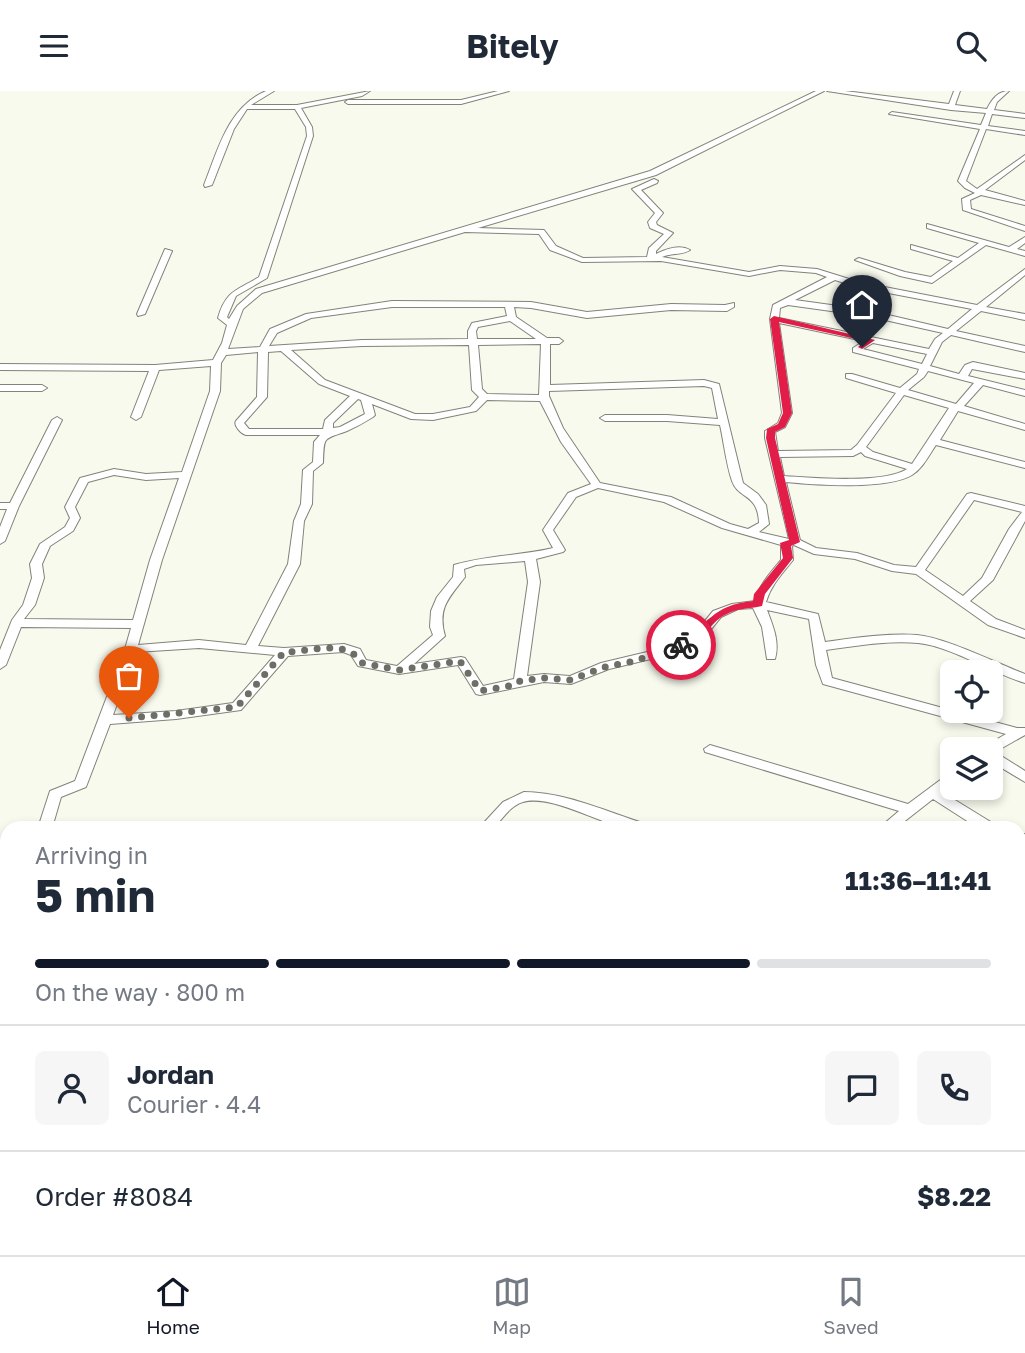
<!DOCTYPE html>
<meta charset="utf-8">
<style>
body{margin:0;font-family:"Golos Text",sans-serif;background:#f6f6f7;color:#1f2937;height:100vh;display:flex;flex-direction:column;font-size:26px;white-space:nowrap}
*{box-sizing:border-box;margin:0}
p{font-size:23px;color:#747a83}
.icon{flex:none;width:38px;height:38px;fill:none;stroke:currentColor;stroke-width:2;stroke-linecap:round;stroke-linejoin:round}
.map{position:relative;flex:1;overflow:hidden}
.sheet{position:absolute;left:0px;top:730px;width:1026px;height:436px;display:flex;flex-direction:column;background:#fff;border-radius:21px 21px 0 0;box-shadow:0 4px 10px #0003}
.sheet>*{flex:none}
.tools{position:absolute;left:940px;top:569px;display:grid;gap:14px}
.tools a{display:grid;place-items:center;width:63px;height:63px;border-radius:10px;background:#fff;box-shadow:0 4px 10px #0003;font-size:35px}
.pin{position:absolute;display:grid;place-items:center;width:60px;height:60px;color:#fff;margin:-72px -30px;border-radius:50% 50% 50% 0;rotate:-45deg;box-shadow:0 0 7px #0007}
.pin .icon{rotate:45deg}
.courier{position:absolute;display:grid;place-items:center;width:70px;height:70px;margin:-35px;border:5px solid #e11d48;border-radius:50%;background:#fff;color:#222;box-shadow:0 2px 9px #0007}
.summary em{font-style:normal;font-weight:700}
.summary div{display:flex;flex-direction:column-reverse}
.summary{display:flex;align-items:center;justify-content:space-between;height:119px;padding:0 35px}
h1{font-size:46px;font-weight:700;line-height:52px}
.bar{display:grid;grid-template-columns:repeat(4,1fr);gap:10px 7px;align-content:center;height:84px;padding:0 35px}
.bar i{height:9px;border-radius:5px;background:#e0e1e3}
.bar .selected{background:#111827}
.bar p{grid-column:span 4}
.line{display:flex;align-items:center;gap:18px;padding:0 35px;border-top:2px solid #e0e1e3}
.line div{flex:1}
.round{display:grid;place-items:center;flex:none;width:74px;height:74px;border-radius:10px;background:#f6f6f7}
header{display:flex;justify-content:space-between;align-items:center;height:91px;padding:0 35px;background:#fff;font-size:32px;font-weight:700}
.tabs{display:flex;justify-content:space-around;align-items:center;height:98px;border-top:2px solid #e0e1e3;background:#fff;font-size:19px;color:#747a83}
.tabs a{display:grid;justify-items:center;gap:4px}
.tabs .selected{color:#111827}
.map>svg:first-child{display:block}
.lines{fill:none;stroke-linecap:round;stroke-linejoin:round}
.minor-casing{stroke:#828379;stroke-width:2}
.minor{fill:#fff;fill-rule:evenodd}
.route{fill:#e11d48}
.done{stroke:#6d6e66;stroke-width:7;stroke-dasharray:0 12.6}
</style>
<header><svg class="icon" aria-label="menu" viewBox="0 0 24 24"><path d="M4 6h16M4 12h16M4 18h16"/></svg>Bitely<svg class="icon" aria-label="search" viewBox="0 0 24 24"><circle cx="10" cy="10" r="6"/><path d="M15 15l6 6"/></svg></header>
<div class="map">
<svg width="1025" height="1164" viewBox="0 0 1025 1164">
<rect width="100%" height="100%" fill="#f9faee"/>
<g class="lines">
<!-- minor casing -->
<g class="minor-casing">
<path id="minor" d="M266,0H274L251,14H297L370,0L362,5L301,17L312,36L313,45L267,187L236,205L227,226L229,228L237,215L256,198L650,80L816,0H824L656,84L478,137L544,139L556,155L583,167L647,166L649,157L664,143L650,137L648,131L655,122L632,98L654,88L658,90L657,92L641,99L663,122L656,131L657,134L673,142L656,160V163C666,158 680,153 690,159C683,164 671,162 662,166L749,181L780,175L817,178L859,191L977,214L1025,178V184L986,216L1025,223V229L981,220L956,240L1025,255V261L951,244L942,251L930,275L959,283L965,274L973,271L1025,282V288L972,278L968,285L1025,299V305L983,294L964,315L1025,333V339L958,320L940,349L1025,371V377L936,354C929,364 923,377 912,384C887,399 816,394 786,391L800,449L816,457L857,462L894,474L916,476L967,403L971,402L1025,415V430L993,489L970,510L996,528L1025,539V547L988,534L916,483L892,480L855,468L814,463L794,454L792,455L793,469C782,483 771,494 766,511L818,523L825,551C855,547 887,542 917,544C947,547 996,572 1025,583V592C992,582 950,555 918,552C890,549 854,555 826,559L832,587L1017,637H1025V644L995,661L1025,680V691L990,670V658H984L985,655L1006,643L823,593L816,574L809,528L767,519C773,535 780,551 775,568H767L762,536L753,517L738,518L721,526L704,547L676,562L609,578L571,593L544,591L480,604L476,603L458,574L399,583L358,575L351,564L343,561L288,565L241,619L176,628L110,633L86,696L61,706L52,737H38L50,700L75,690L125,558L131,537L21,536L6,574L0,578V559L12,529L23,514L32,487L30,473L40,453L65,436L70,427L65,416L80,387L114,378L146,383L182,381L210,300L211,275L159,279L141,326L136,329L131,326L149,280L0,279V273L155,274L213,269L222,252L227,234L218,227C226,199 237,200 259,186L307,45L306,36L295,18H247L234,38L212,94L205,96L204,94C218,59 228,16 266,0ZM465,141L539,143L550,159L582,171L661,170L749,185L780,179L816,182L827,186L773,214L770,228L782,322L778,332L765,340V347L789,448L759,441L769,433L766,414L758,403L743,392L719,293L704,289L550,294V253H559L563,250L559,247H547L516,226L514,216L531,217L587,227L671,219L727,220L734,216V212L725,214L671,213L587,221L531,211L392,210L306,223L270,238L260,256L228,258L243,218L262,202ZM835,189L857,196L972,218L948,238L867,219L795,209ZM788,214L867,225L943,242L935,248L929,258L779,227L780,217ZM392,216H505L507,225L472,232L468,240V248L362,249L269,255L277,242L311,227ZM510,230L536,248H477L476,240L478,236ZM779,232L864,250L853,257V261L919,278L917,283L900,297L852,283H846V287L896,302L857,354L851,359L778,360L775,341L785,336L792,322ZM873,252L927,263L922,273L863,258ZM541,253L539,304L487,303L482,298L478,254ZM469,254L472,299L479,306L470,316L433,323H415L325,289L291,259L362,255ZM281,260L319,293L350,305L325,329L323,338H249L244,332L267,306L268,261ZM258,261L257,306L236,330C233,334 241,343 246,344H320L314,351L313,371L303,379L301,413L294,430L288,473L246,554L199,549L138,554L162,469L220,300L221,272L226,264ZM928,280L974,292L956,313L908,299L924,286ZM704,295L712,297L718,328L667,324H605L600,327L605,330H667L720,334C724,352 726,372 732,390C738,408 758,402 759,432L748,438L730,433L671,406L600,392L563,337L549,305V300ZM904,304L949,317L912,373L873,361L866,356ZM358,308L361,309L365,323L340,336L333,337V332ZM487,309L540,310L561,351L591,393L568,402L543,439L553,457C520,465 486,464 454,474L453,486L437,506L431,520L430,536L433,544L397,575L366,569L360,558L344,553L284,557L258,555L300,473L304,430L312,413L313,380L323,372C324,344 323,349 347,340C356,336 365,331 373,326L375,324L372,313L411,328L433,329L476,320ZM861,361L865,365L907,378C883,393 814,387 784,385L780,366L853,365ZM114,384L146,389L179,387L150,469L133,529L24,528L35,514L44,487L42,473L50,455L73,440L80,427L75,416L88,391ZM598,397L664,411L722,437L781,454V469C771,481 759,494 755,510L732,513L713,520L696,541L668,556L601,572L570,585L544,583L527,585L540,491L536,468L563,461L565,459L553,439L576,406ZM974,409L1022,421L1009,438L982,487L963,505L925,479ZM525,470L528,491L514,588L483,595L465,567L461,566L414,573L445,545C437,517 449,507 465,486L464,478L476,474ZM199,557L275,564L233,612L176,620L113,624L136,561Z
M498,0H509L461,13H348L345,11L348,9H461Z
M827,0H845L949,13L954,0H960L955,14L987,18C992,8 998,0 1009,0L997,11L994,19L1025,23V27L992,23L988,35L1025,40V44L986,38L966,90L977,98L1025,64V69L985,99L1025,110V114L981,104L970,109L971,118L1025,135V140L963,119L962,108L975,102L965,97L958,90L980,38L889,23L892,21L981,34L986,22L951,19Z
M927,133L1009,156L1025,146V152L1017,158L1025,160V165L986,154L932,192L900,185L855,169L859,167L905,181L931,186L953,170L911,158V154L958,167L979,152L927,137Z
M165,158L172,160L145,223L138,225L137,223Z
M0,294H42L47,297L42,300H0Z
M57,326L62,329L19,415L5,450L0,453V436L7,418H0V412H10L52,329Z
M710,654L908,713L947,684L952,682V694L942,701L994,733L996,737H978L933,708L896,737H879L899,720L705,661L704,658Z
M524,701C565,701 607,721 646,733L648,737C641,737 632,738 625,737C598,732 551,703 523,711C511,714 502,728 494,737H479L503,711Z
M1025,743V753L1018,755V745Z
M7,780V790L0,791V781Z
M1018,783L1025,785V797L1018,795Z
M1025,877V891L1018,894V879Z
M0,950H7V964H0Z
M1025,967V984L1018,987V970Z
M0,1023L7,1024V1038L0,1037Z
M1018,1064L1025,1066V1084L1018,1081Z
M0,1130H7V1146H0Z
M104,1158H122L121,1164H103Z
M385,1158H407L404,1164H383Z
M774,1158H795L797,1164H772Z
M950,1158H973L975,1164H953Z"/>
</g>
<!-- minor -->
<use href="#minor" class="minor"/>
</g>
<!-- route -->
<path class="route" d="M774,225L875,249L862,258L858,256L865,250L779,231L792,322L785,336L775,341V347L800,451L791,455L793,467L765,503L762,515C749,518 737,517 725,524C708,532 700,559 677,556V551C710,534 711,514 753,510L754,503L783,467L780,452L789,449L766,347L767,338L778,333L783,322L770,228Z"/>
<g class="lines">
<!-- done -->
<path class="done" d="M129,627L237,616L284,561C310,561 347,547 362,572L399,579L460,570L480,600L515,594L520,590L544,587L570,589L605,576L635,570L681,554"/>
</g>
</svg>
<div class="tools">
<a><svg class="icon" aria-label="locate" viewBox="0 0 24 24"><circle cx="12" cy="12" r="6"/><path d="M12 2v4M12 18v4M2 12h4M18 12h4"/></svg></a>
<a><svg class="icon" aria-label="layers" viewBox="0 0 24 24"><path d="M12 4l9 5-9 5-9-5zM3 14l9 5 9-5"/></svg></a>
</div>
<div class="pin" style="left:129px;top:627px;background:#ea580c"><svg class="icon" aria-label="bag" viewBox="0 0 24 24"><path d="M5 8h14l-1 12H6zM9 8a3 3 0 0 1 6 0"/></svg></div>
<div class="pin" style="left:862px;top:256px;background:#1f2937"><svg class="icon" aria-label="home" viewBox="0 0 24 24"><path d="M3 11l9-7 9 7M6 9v11h12V9"/></svg></div>
<div class="courier" style="left:681px;top:554px"><svg class="icon" aria-label="bike" viewBox="0 0 24 24"><circle cx="6" cy="16" r="4"/><circle cx="18" cy="16" r="4"/><path d="M6 16l4-8h5l3 8M10 8l3 8H6M13 5h3"/></svg></div>
<section class="sheet">
<div class="summary"><div><h1>5 min</h1><p>Arriving in</p></div><em>11:36–11:41</em></div>
<div class="bar"><i class="selected"></i><i class="selected"></i><i class="selected"></i><i></i><p>On the way · 800 m</p></div>
<div class="line" style="height:126px"><a class="round"><svg class="icon" aria-label="person" viewBox="0 0 24 24"><circle cx="12" cy="8" r="4"/><path d="M4 21q1-7 8-7t8 7"/></svg></a><div><b>Jordan</b><p>Courier · 4.4</p></div><a class="round"><svg class="icon" aria-label="chat" viewBox="0 0 24 24"><path d="M4 5h16v11H9l-5 4z"/></svg></a><a class="round"><svg class="icon" aria-label="phone" viewBox="0 0 24 24"><path d="M5 4h4l2 5-3 2q2 4 5 5l2-3 5 2v4C11 20 4 13 5 4z"/></svg></a></div>
<div class="line" style="height:91px"><div>Order #8084</div><b>$8.22</b></div>
</section>
</div>
<nav class="tabs">
<a class="selected"><svg class="icon" aria-label="home" viewBox="0 0 24 24"><path d="M3 11l9-7 9 7M6 9v11h12V9"/></svg>Home</a>
<a><svg class="icon" aria-label="map" viewBox="0 0 24 24"><path d="M3 6l6-2 6 2 6-2v14l-6 2-6-2-6 2zM9 4v14M15 6v14"/></svg>Map</a>
<a><svg class="icon" aria-label="saved" viewBox="0 0 24 24"><path d="M7 4h10v16l-5-4-5 4z"/></svg>Saved</a>
</nav>
